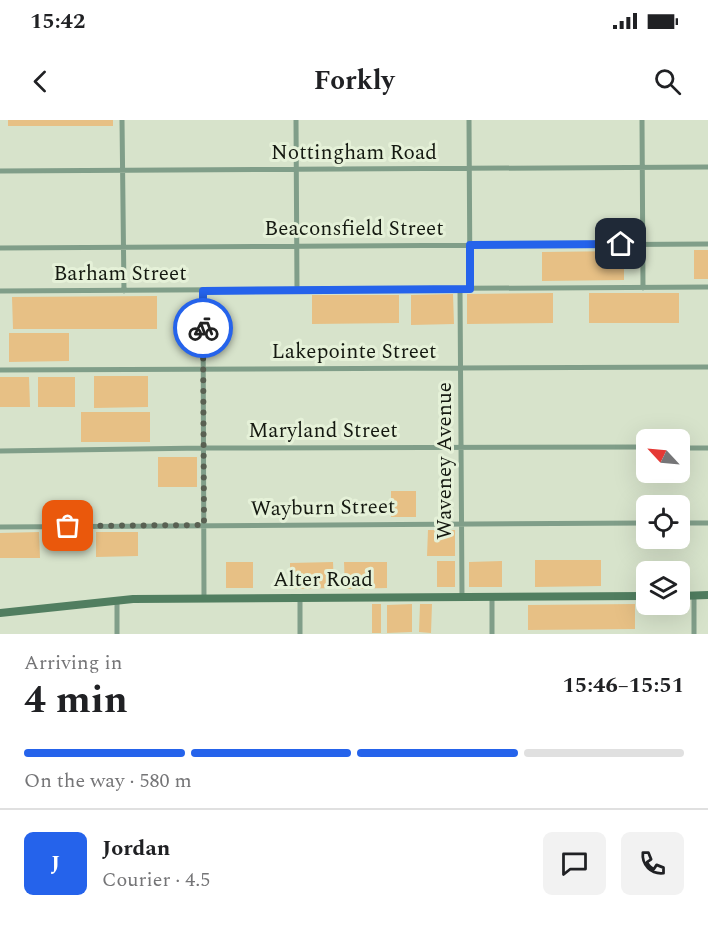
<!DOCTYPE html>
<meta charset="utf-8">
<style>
body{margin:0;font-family:Spectral,serif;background:#f2f2f2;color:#202124;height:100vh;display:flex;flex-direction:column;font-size:22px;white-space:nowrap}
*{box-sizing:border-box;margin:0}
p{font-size:20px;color:#757577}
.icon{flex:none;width:33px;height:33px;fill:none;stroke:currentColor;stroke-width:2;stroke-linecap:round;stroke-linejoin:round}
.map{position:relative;height:514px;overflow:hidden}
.sheet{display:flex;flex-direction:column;background:#fff;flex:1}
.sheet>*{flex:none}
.needle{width:39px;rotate:296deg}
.buttons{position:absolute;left:636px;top:309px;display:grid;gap:12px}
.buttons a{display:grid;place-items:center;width:54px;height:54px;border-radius:9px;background:#fff;box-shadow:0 6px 24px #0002;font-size:30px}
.pin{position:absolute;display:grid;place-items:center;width:51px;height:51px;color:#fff;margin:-26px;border-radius:12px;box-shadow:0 3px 9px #0006}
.courier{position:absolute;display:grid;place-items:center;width:60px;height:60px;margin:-30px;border:4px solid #2563eb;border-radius:50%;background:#fff;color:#222;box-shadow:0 2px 8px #0007}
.headline em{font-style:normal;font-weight:700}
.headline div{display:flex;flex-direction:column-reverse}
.headline{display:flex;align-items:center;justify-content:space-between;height:102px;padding:0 24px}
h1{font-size:39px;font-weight:700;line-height:45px}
.bar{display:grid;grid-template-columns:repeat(4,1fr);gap:9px 6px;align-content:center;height:72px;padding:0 24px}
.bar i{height:8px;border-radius:4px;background:#e0e0e0}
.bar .selected{background:#2563eb}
.bar p{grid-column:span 4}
.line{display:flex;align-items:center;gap:15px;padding:0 24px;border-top:2px solid #e0e0e0}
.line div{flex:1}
.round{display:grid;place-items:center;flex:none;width:63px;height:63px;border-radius:9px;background:#f2f2f2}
.status{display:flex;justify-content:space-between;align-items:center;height:42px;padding:0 30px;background:#fff;direction:ltr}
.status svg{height:16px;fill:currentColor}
header{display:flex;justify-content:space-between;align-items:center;height:78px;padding:0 24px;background:#fff;font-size:27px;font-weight:700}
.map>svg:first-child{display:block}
.green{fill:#e7c085}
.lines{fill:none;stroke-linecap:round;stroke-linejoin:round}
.street{stroke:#809e89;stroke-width:5}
.secondary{stroke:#517e60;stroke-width:8}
.done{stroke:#596052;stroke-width:6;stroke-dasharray:0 10.8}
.route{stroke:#2563eb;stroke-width:8}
.labels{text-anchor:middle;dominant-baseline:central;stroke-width:6;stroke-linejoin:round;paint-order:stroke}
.street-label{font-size:21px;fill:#151911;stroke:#e5f1d8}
</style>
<div class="status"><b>15:42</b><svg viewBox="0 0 49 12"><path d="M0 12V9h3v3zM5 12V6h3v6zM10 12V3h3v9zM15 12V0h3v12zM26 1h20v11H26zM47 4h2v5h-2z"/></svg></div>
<header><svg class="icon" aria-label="back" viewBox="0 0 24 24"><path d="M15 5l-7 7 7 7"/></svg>Forkly<svg class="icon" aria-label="search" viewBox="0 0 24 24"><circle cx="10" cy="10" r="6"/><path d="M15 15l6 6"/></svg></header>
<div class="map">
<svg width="708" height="514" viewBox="0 0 708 514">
<rect width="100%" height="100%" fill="#d7e3cb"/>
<!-- green -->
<path class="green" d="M8,0H113V6H8Z
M694,130H708V159H694Z
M624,131V160L542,161V132Z
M553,173V203L467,204V174Z
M589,173H679V203H589Z
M453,174L454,204L411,205V175Z
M312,175H399V203L312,204Z
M157,176V209H13L12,177Z
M9,213H69V241L9,242Z
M94,256H148V287L94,288Z
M0,257H29L30,287H0Z
M38,257H75V287H38Z
M81,292H150V322H81Z
M158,337H197V367H158Z
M391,371H416V397H391Z
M428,410H455V436H427Z
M39,412L40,438H0V413Z
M96,412H138V436L96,437Z
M535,440H601V466L535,467Z
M437,441H455V467H437Z
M502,441V467H469V442Z
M226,442H253V468H226Z
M333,442L334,468L290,469V443Z
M344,442H387V468L345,469Z
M372,484H381V513H372Z
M412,484V512L387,513V485Z
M420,484H432L431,513L419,512Z
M635,484V509L528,510V485Z"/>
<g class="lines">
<!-- street -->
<path class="street" d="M122,0L124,171
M296,0L297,170
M469,0L470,169
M642,0L643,168
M0,51L708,47
M0,128L708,124
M460,169L462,477
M0,171L708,167
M203,171L204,479
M0,250L708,247
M680,328H708
M0,331L204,328L646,327
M680,403H708
M0,407L646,403
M492,477V514
M117,514V480
M300,514V478
M694,514V475"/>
<!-- secondary -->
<path class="secondary" d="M680,476L708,475
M0,493L133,479L646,476"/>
</g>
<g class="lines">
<!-- done -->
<path class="done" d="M68,406L204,405L203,208"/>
<!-- route -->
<path class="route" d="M203,208V171L470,169V125L621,124"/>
</g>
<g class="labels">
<!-- street labels -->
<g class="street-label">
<text x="354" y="33">Nottingham Road</text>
<text x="354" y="109">Beaconsfield Street</text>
<text x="120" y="154">Barham Street</text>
<text x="354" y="232">Lakepointe Street</text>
<text x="323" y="311">Maryland Street</text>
<text transform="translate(445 341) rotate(-90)">Waveney Avenue</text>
<text transform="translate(323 388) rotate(-1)">Wayburn Street</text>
<text x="323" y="460">Alter Road</text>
</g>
</g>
</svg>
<div class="buttons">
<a><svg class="needle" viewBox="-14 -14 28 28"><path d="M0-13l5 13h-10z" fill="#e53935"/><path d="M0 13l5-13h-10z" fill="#757577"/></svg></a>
<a><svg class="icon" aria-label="locate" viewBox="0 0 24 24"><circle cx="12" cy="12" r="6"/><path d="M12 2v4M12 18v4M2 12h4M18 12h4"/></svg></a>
<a><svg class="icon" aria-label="layers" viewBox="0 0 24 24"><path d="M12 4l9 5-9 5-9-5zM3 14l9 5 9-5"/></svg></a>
</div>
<div class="pin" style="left:68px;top:406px;background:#ea580c"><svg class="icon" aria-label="bag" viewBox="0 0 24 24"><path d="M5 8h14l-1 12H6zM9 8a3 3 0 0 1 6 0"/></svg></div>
<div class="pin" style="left:621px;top:124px;background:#1f2937"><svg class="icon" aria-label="home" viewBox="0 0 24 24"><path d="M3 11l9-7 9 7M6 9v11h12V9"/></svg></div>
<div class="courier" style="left:203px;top:208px"><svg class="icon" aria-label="bike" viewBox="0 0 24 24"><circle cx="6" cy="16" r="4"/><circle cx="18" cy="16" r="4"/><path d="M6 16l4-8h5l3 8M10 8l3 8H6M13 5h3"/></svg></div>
</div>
<section class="sheet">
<div class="headline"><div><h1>4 min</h1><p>Arriving in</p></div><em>15:46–15:51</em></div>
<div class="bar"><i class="selected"></i><i class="selected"></i><i class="selected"></i><i></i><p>On the way · 580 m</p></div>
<div class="line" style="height:108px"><b class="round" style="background:#2563eb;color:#fff">J</b><div><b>Jordan</b><p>Courier · 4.5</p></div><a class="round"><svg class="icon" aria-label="chat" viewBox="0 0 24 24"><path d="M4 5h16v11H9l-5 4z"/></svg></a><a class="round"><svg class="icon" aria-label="phone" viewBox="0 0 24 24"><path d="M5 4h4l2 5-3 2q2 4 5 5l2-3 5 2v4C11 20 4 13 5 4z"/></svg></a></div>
</section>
